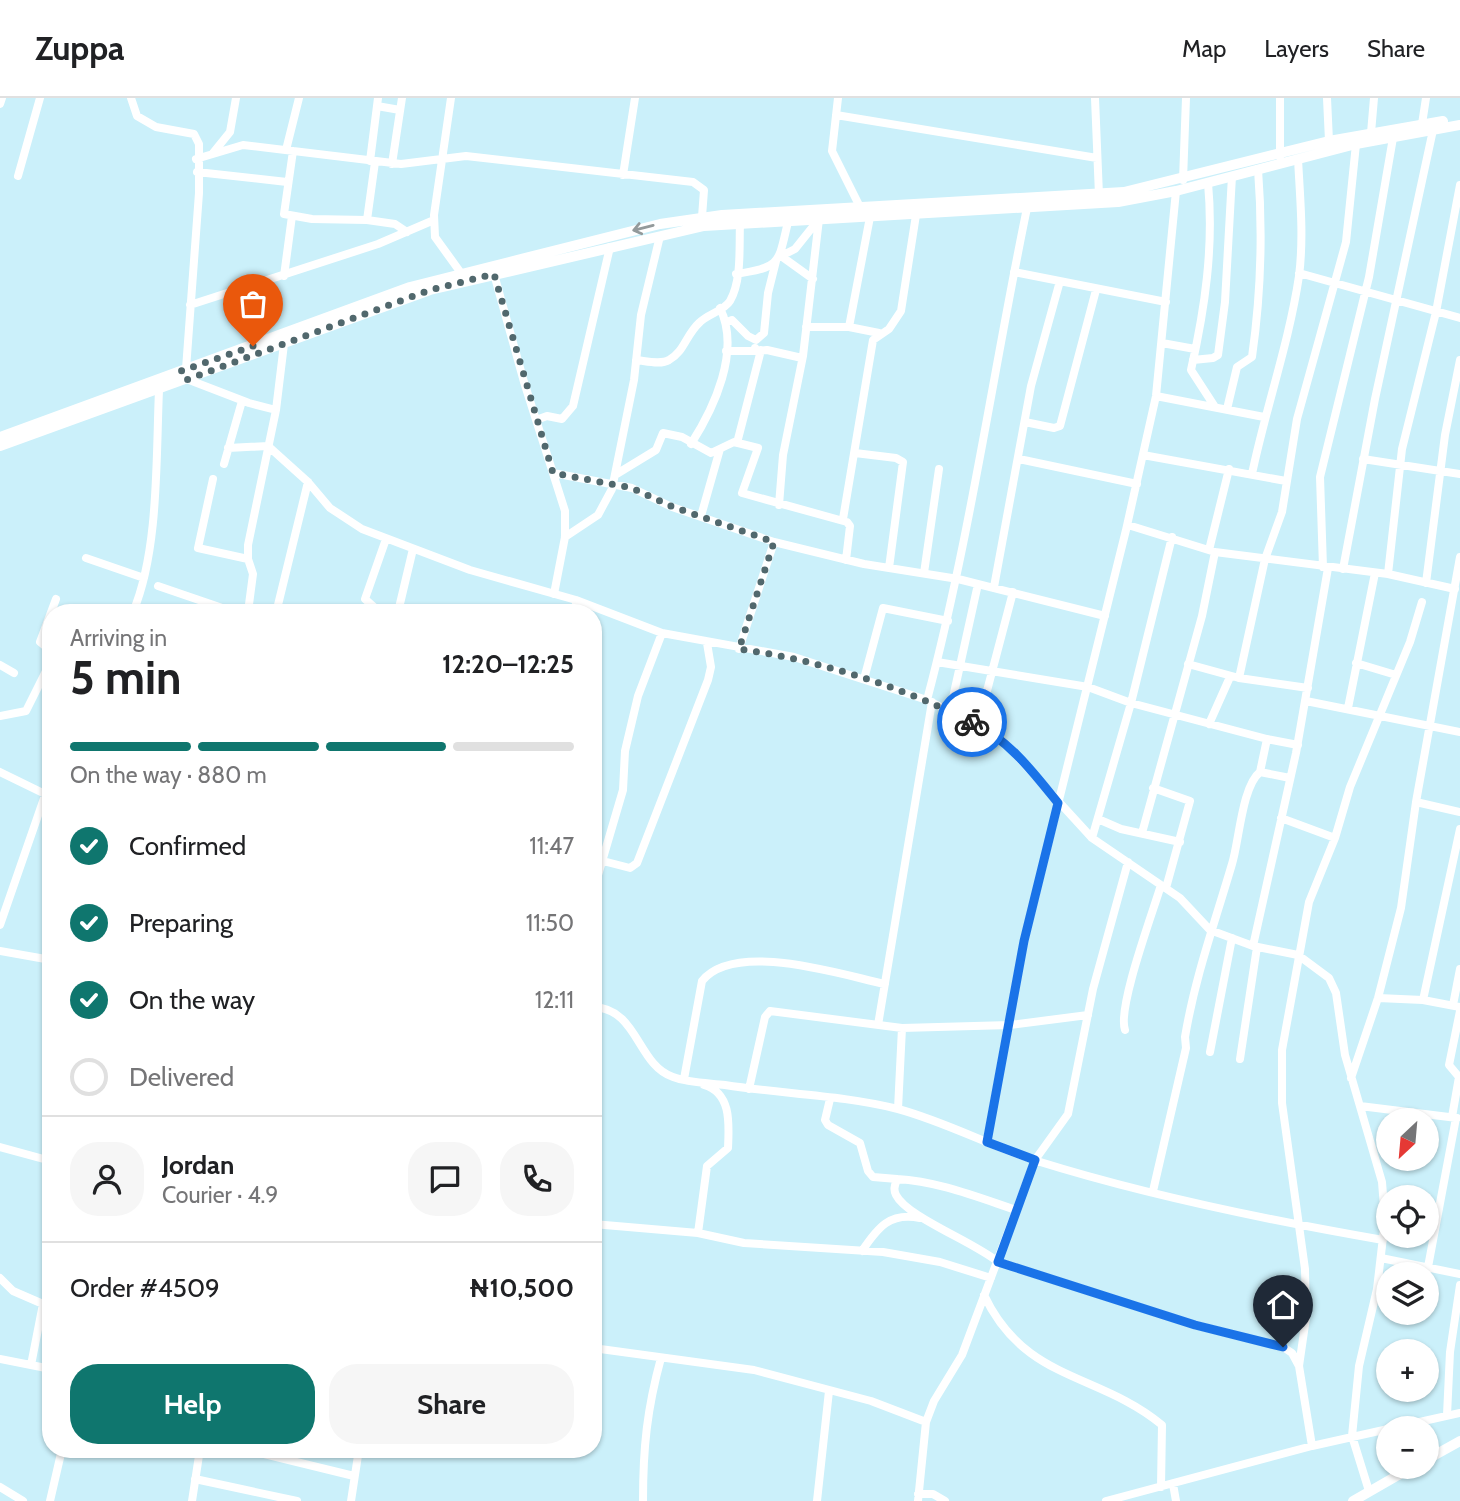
<!DOCTYPE html>
<meta charset="utf-8">
<style>
body{margin:0;font-family:Cabin,sans-serif;background:#f6f6f6;color:#202124;height:100vh;display:flex;flex-direction:column;font-size:26px;white-space:nowrap}
*{box-sizing:border-box;margin:0}
p{font-size:23px;color:#757577}
.icon{flex:none;width:38px;height:38px;fill:none;stroke:currentColor;stroke-width:2;stroke-linecap:round;stroke-linejoin:round}
.map{position:relative;flex:1;overflow:hidden}
.drawer{position:absolute;left:42px;top:506px;width:560px;height:854px;display:flex;flex-direction:column;background:#fff;border-radius:28px;box-shadow:0 2px 5px #0004}
.drawer>*{flex:none}
.needle{width:46px;rotate:206deg}
.tools{position:absolute;left:1376px;top:1010px;display:grid;gap:14px}
.tools a{display:grid;place-items:center;width:63px;height:63px;border-radius:50%;background:#fff;box-shadow:0 2px 5px #0004;font-size:35px}
.pin{position:absolute;display:grid;place-items:center;width:60px;height:60px;color:#fff;margin:-72px -30px;border-radius:50% 50% 50% 0;rotate:-45deg;box-shadow:0 0 7px #0007}
.pin .icon{rotate:45deg}
.courier{position:absolute;display:grid;place-items:center;width:70px;height:70px;margin:-35px;border:5px solid #1a73e8;border-radius:50%;background:#fff;color:#222;box-shadow:0 2px 9px #0007}
.headline em{font-style:normal;font-weight:800}
.headline div{display:flex;flex-direction:column-reverse}
.headline{display:flex;align-items:center;justify-content:space-between;height:119px;padding:0 28px}
h1{font-size:46px;font-weight:800;line-height:52px}
.bar{display:grid;grid-template-columns:repeat(4,1fr);gap:10px 7px;align-content:center;height:84px;padding:0 28px}
.bar i{height:9px;border-radius:5px;background:#e0e0e0}
.bar .on{background:#0f766e}
.bar p{grid-column:span 4}
.line{display:flex;align-items:center;gap:18px;padding:0 28px;border-top:2px solid #e0e0e0}
.line div{flex:1}
.round{display:grid;place-items:center;flex:none;width:74px;height:74px;border-radius:28px;background:#f6f6f6}
ol{padding:0 28px;list-style:none}
li{display:flex;align-items:center;gap:21px;height:77px}
li p{margin-inline-start:auto}
li .icon{padding:7px;border-radius:50%;background:#0f766e;color:#fff;stroke-width:4}
li:last-child{color:#757577}
li i{width:38px;height:38px;border:4px solid #e0e0e0;border-radius:50%}
.action{display:flex;gap:14px;margin-top:auto;padding:14px 28px}
.action a{flex:1;height:80px;border-radius:28px;background:#0f766e;color:#fff;font-size:28px;font-weight:800;line-height:80px;text-align:center}
.action a+a{background:#f6f6f6;color:#202124}
header{display:flex;align-items:center;gap:42px;box-sizing:border-box;height:98px;padding:0 35px;background:#fff;border-bottom:2px solid #e0e0e0}
header strong{font-size:33px}
nav{display:flex;gap:38px;margin-inline-start:auto;font-size:24px}
.map>svg:first-child{display:block}
.lines{fill:none;stroke-linecap:round;stroke-linejoin:round}
.minor{stroke:#fff;stroke-width:8}
.tertiary{stroke:#fff;stroke-width:10}
.secondary{stroke:#fff;stroke-width:10}
.oneway{stroke:#939a9b}
.done{stroke:#51686d;stroke-width:7;stroke-dasharray:0 12.6}
.route{stroke:#1a73e8;stroke-width:9}
</style>
<header>
<strong>Zuppa</strong>
<nav><a>Map</a><a>Layers</a><a>Share</a></nav>
</header>
<div class="map">
<svg width="1460" height="1403" viewBox="0 0 1460 1403">
<rect width="100%" height="100%" fill="#cbf0fa"/>
<g class="lines">
<!-- minor -->
<path class="minor" d="M131,0L137,18L156,29L194,36L199,46V95L186,271
M451,0L434,117L435,139L461,175
M838,0L832,53L861,111
M1095,0L1099,97
M1327,0L1329,43
M0,6L2,0
M377,8L400,12
M836,17L1097,60
M1422,26L1426,0
M1371,35L1374,0
M286,52L299,0
M293,53L284,116L312,121L367,122
M213,55L230,34L236,0
M1280,59V0
M196,61L243,47L401,66L466,58L693,84L704,92L702,119
M370,63L378,0
M375,64L367,122L395,126L407,134
M392,66L402,0
M197,74L287,84
M623,77L635,0
M18,78L40,0
M1183,82L1186,0
M1208,85C1214,148 1205,210 1191,272L1215,309
M781,158L795,151L819,121
M781,158L813,181
M1014,174L1166,204
M1299,175L1460,220
M494,176L524,284L565,413V439L554,496
M736,176C782,169 778,165 788,124
M284,178L292,118
M190,207L378,146L434,122
M727,224L732,222L748,238L756,242L764,235L768,195L776,163
M806,229H849L879,235
M849,229L870,119
M1162,245L1195,251
M726,253H755V250
M755,253L767,252L802,260
M636,262C646,263 661,267 669,262C684,254 686,237 699,225C707,216 724,213 730,203C742,182 739,149 740,126
M1193,262L1213,260L1218,257L1225,204L1232,78
M184,280L249,305L276,312
M1156,298L1264,319
M1227,311L1237,269L1252,259C1261,196 1263,135 1258,71
M536,322L547,318L562,321L573,308L610,149
M1025,324L1054,330L1060,328L1096,192
M737,345L761,252
M691,346C714,310 741,253 720,210
M228,350L268,348L308,384L330,410L362,431L470,472L576,502L662,535L794,559L927,602L978,627L1005,645L1092,740L1180,800L1210,832L1253,848L1298,857L1329,880L1336,895L1345,957L1382,1084L1385,1122L1377,1191L1359,1268L1352,1338L1369,1393
M855,355L896,360L903,364L889,470
M1143,357L1286,383
M1019,361L1137,386
M1363,361L1460,376
M224,366L242,303
M553,375L632,390L672,409L774,444L864,466L958,481L1105,518
M1252,376C1266,309 1289,245 1299,178C1304,139 1300,99 1298,61
M615,377L656,352L663,335L682,339L711,355L734,344L758,350L742,395L847,424L850,428L846,462
M213,381L198,450L248,461
M779,407L783,357L803,258L819,121
M701,418L720,351
M843,421L873,242L889,231L901,213L916,117
M1128,427L1215,454L1388,476L1455,491
M565,439L598,417L612,391L634,282L641,217L660,138
M1209,452L1229,371
M86,460L144,480
M1323,469L1320,379L1369,179L1394,34
M1343,471L1375,301L1433,32
M924,475L939,371
M1388,476L1402,351L1436,214L1460,87
M1426,485L1445,337L1460,262
M158,488L234,514
M994,489L1031,288L1060,183
M576,502V514
M133,514C159,453 156,359 159,292
M248,514L253,476L248,461V447L276,312L284,246
M290,514L277,511L308,384
M373,514L374,509L365,501L386,441
M398,514L413,451
M739,551L774,444
M51,553L40,544L56,501
M937,564L1088,589L1131,605L1267,641
M1356,565L1396,577
M1188,566L1239,580L1308,590
M0,567L14,575
M1239,580L1265,461L1282,414L1297,321L1346,144L1356,46
M864,581L883,510L948,523
M927,602C970,440 993,274 1027,110
M1306,603L1460,634
M1348,610L1375,475
M950,613L978,486
M0,618L26,613L51,563
M1209,626L1230,579
M978,627L1013,494
M0,674L45,696
M1260,674L1267,641L1298,647
M1153,690L1190,703L1166,790
M1416,704L1460,714
M1281,720L1335,740
M1098,721L1121,731L1180,744
M1142,735L1202,518L1215,454
M1092,740L1131,605L1172,439
M603,763L630,770L637,765L708,582L711,569L707,545
M593,794L623,692L625,653L638,598L662,535
M0,827L51,680
M1253,848L1296,655L1328,470
M0,853L51,862
M1378,900L1423,902L1460,909
M1423,902L1460,731
M1453,907L1460,871
M593,909C638,910 637,967 673,979C689,985 709,985 725,987C782,996 842,997 898,1011C946,1024 990,1048 1037,1063C1149,1098 1267,1122 1383,1142
M878,927L932,604
M1125,932C1117,910 1153,814 1161,787
M1210,954L1232,840
M1240,961L1257,849
M1351,980L1378,900L1401,810L1416,704L1460,459
M684,981L702,883C735,842 842,877 885,886
M749,991L765,919L770,913L902,930L1010,927L1088,917
M830,1001L825,1022L828,1027L860,1045L868,1073L873,1079L897,1081
M1360,1008L1457,1020
M898,1011L902,930
M1452,1019L1459,979L1449,967L1460,913
M987,1043L1024,843L1126,432L1156,298L1176,93
M0,1049L51,1063
M1153,1093L1186,950L1185,939C1195,879 1215,824 1232,766C1239,744 1242,688 1260,674L1290,680
M1016,1112C977,1099 937,1083 897,1081C895,1087 893,1091 896,1097C907,1119 974,1144 998,1164L1195,1227L1283,1249L1292,1255L1299,1268
M593,1126L698,1135L744,1145L883,1154L940,1164L991,1180
M698,1135L707,1068L728,1050C729,1027 732,995 704,987
M862,1153C878,1129 890,1114 920,1120
M1381,1160L1460,1176
M1428,1169L1456,1020
M0,1180L13,1193L43,1206L31,1267
M984,1197C1025,1284 1098,1274 1162,1327L1161,1389
M593,1250L754,1272L871,1303L926,1324
M0,1261L51,1271
M1447,1317L1450,1254L1460,1187
M1312,1348L1299,1268L1306,1220L1305,1171L1282,1005V952L1309,804L1335,740L1350,689L1410,544L1422,504
M243,1351L354,1378
M195,1381L297,1403
M1173,1386L1176,1403
M0,1389L23,1403
M918,1396H933L945,1403
M50,1403L62,1351
M192,1403L200,1351
M351,1403L359,1351
M643,1403C643,1350 647,1311 661,1260
M817,1403L829,1293
M918,1403L926,1324L934,1303L962,1257L1035,1062L1068,1016L1093,891L1128,764
M1106,1403L1312,1348L1460,1315"/>
<!-- tertiary -->
<path class="tertiary" d="M1426,1362L1460,1343
M1353,1403L1414,1368"/>
<!-- secondary -->
<path class="secondary" d="M0,339L410,189L660,126L722,117L1124,94L1329,43L1443,23
M0,348L430,192L704,128L1118,104L1176,93L1356,46L1460,27"/>
</g>
<!-- one-way arrows -->
<defs><path id="oneway-shaft" d="M-6 0H5M1.5-3L5.5 0L1.5 3" fill="none" stroke-width="1.6" stroke-linecap="round" stroke-linejoin="round" transform="scale(1.75)"/></defs>
<use class="oneway" href="#oneway-shaft" transform="translate(643 130) rotate(166)"/>
<g class="lines">
<!-- done -->
<path class="done" d="M253,248L181,273L186,282L430,192L494,176L553,375L632,390L673,409L774,444L739,551C819,562 899,588 972,624"/>
<!-- route -->
<path class="route" d="M972,624C1009,642 1033,674 1058,705L1024,843L987,1044L1035,1062L998,1164L1195,1227L1283,1249"/>
</g>
</svg>
<div class="tools">
<a><svg class="needle" viewBox="-14 -14 28 28"><path d="M0-13l5 13h-10z" fill="#e53935"/><path d="M0 13l5-13h-10z" fill="#757577"/></svg></a>
<a><svg class="icon" aria-label="locate" viewBox="0 0 24 24"><circle cx="12" cy="12" r="6"/><path d="M12 2v4M12 18v4M2 12h4M18 12h4"/></svg></a>
<a><svg class="icon" aria-label="layers" viewBox="0 0 24 24"><path d="M12 4l9 5-9 5-9-5zM3 14l9 5 9-5"/></svg></a>
<a>+</a>
<a>−</a>
</div>
<div class="pin" style="left:253px;top:248px;background:#ea580c"><svg class="icon" aria-label="bag" viewBox="0 0 24 24"><path d="M5 8h14l-1 12H6zM9 8a3 3 0 0 1 6 0"/></svg></div>
<div class="pin" style="left:1283px;top:1249px;background:#1f2937"><svg class="icon" aria-label="home" viewBox="0 0 24 24"><path d="M3 11l9-7 9 7M6 9v11h12V9"/></svg></div>
<div class="courier" style="left:972px;top:624px"><svg class="icon" aria-label="bike" viewBox="0 0 24 24"><circle cx="6" cy="16" r="4"/><circle cx="18" cy="16" r="4"/><path d="M6 16l4-8h5l3 8M10 8l3 8H6M13 5h3"/></svg></div>
<section class="drawer">
<div class="headline"><div><h1>5 min</h1><p>Arriving in</p></div><em>12:20–12:25</em></div>
<div class="bar"><i class="on"></i><i class="on"></i><i class="on"></i><i></i><p>On the way · 880 m</p></div>
<ol>
<li><svg class="icon" aria-label="check" viewBox="0 0 24 24"><path d="M5 12l5 5 9-10"/></svg>Confirmed<p>11:47</p></li>
<li><svg class="icon" aria-label="check" viewBox="0 0 24 24"><path d="M5 12l5 5 9-10"/></svg>Preparing<p>11:50</p></li>
<li><svg class="icon" aria-label="check" viewBox="0 0 24 24"><path d="M5 12l5 5 9-10"/></svg>On the way<p>12:11</p></li>
<li><i></i>Delivered</li>
</ol>
<div class="line" style="height:126px"><a class="round"><svg class="icon" aria-label="person" viewBox="0 0 24 24"><circle cx="12" cy="8" r="4"/><path d="M4 21q1-7 8-7t8 7"/></svg></a><div><b>Jordan</b><p>Courier · 4.9</p></div><a class="round"><svg class="icon" aria-label="chat" viewBox="0 0 24 24"><path d="M4 5h16v11H9l-5 4z"/></svg></a><a class="round"><svg class="icon" aria-label="phone" viewBox="0 0 24 24"><path d="M5 4h4l2 5-3 2q2 4 5 5l2-3 5 2v4C11 20 4 13 5 4z"/></svg></a></div>
<div class="line" style="height:91px"><div>Order #4509</div><b>₦10,500</b></div>
<div class="action"><a>Help</a><a>Share</a></div>
</section>
</div>
